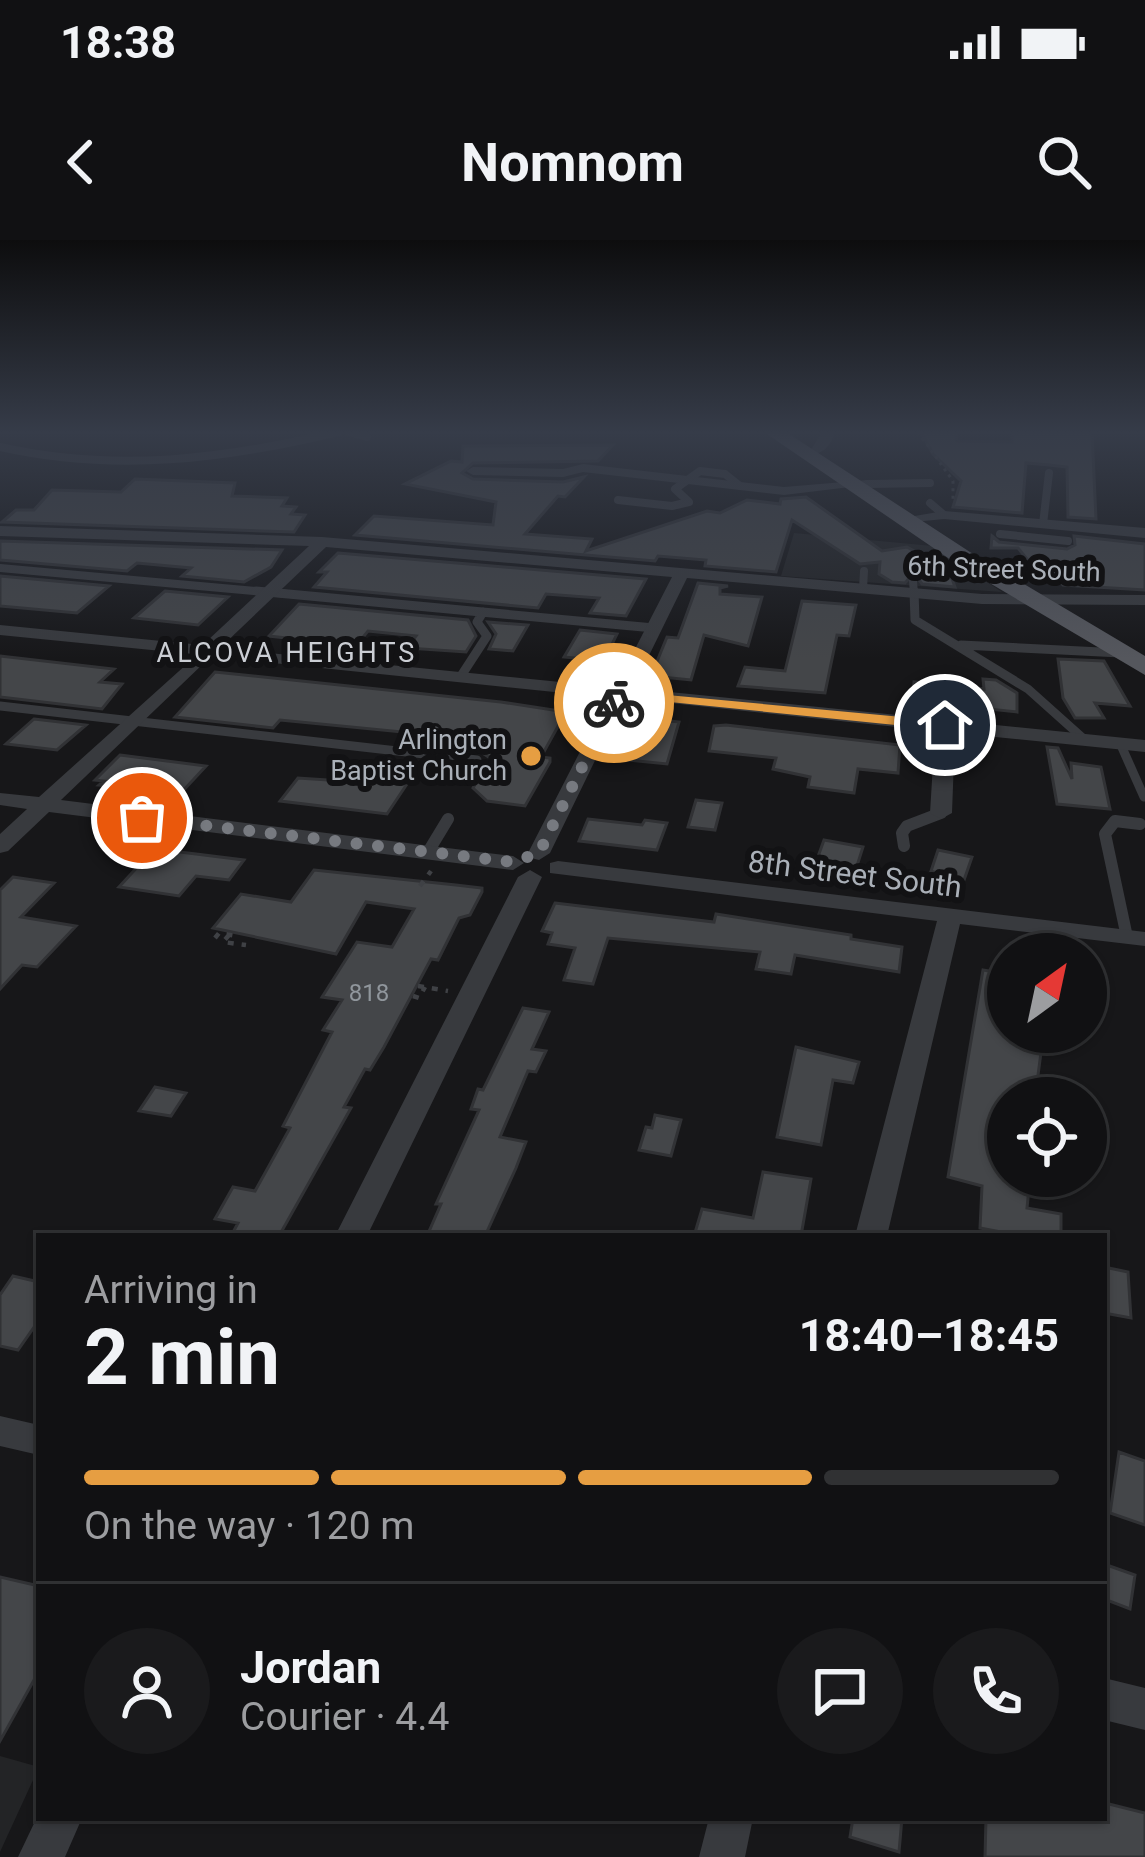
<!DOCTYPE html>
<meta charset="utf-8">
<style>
body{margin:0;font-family:Roboto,sans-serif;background:#1a1a1c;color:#f1f3f6;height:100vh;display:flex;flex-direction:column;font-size:45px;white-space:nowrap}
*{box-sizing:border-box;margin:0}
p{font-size:39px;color:#9c9da0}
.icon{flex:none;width:66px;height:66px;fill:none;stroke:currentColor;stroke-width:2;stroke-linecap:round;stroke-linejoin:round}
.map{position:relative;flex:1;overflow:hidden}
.details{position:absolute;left:36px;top:993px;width:1071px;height:588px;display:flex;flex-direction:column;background:#111113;border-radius:0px;box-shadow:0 3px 9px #0004,0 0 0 3px #303133}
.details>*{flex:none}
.needle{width:78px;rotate:33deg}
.tools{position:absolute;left:987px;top:693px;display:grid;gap:24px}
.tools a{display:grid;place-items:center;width:120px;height:120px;border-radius:50%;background:#111113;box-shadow:0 3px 9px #0004,0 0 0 3px #303133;font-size:60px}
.pin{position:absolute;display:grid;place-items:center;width:102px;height:102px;color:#fff;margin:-51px;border:6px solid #fff;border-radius:50%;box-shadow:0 3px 12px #0007}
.courier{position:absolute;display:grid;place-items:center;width:120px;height:120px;margin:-60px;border:9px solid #e69e42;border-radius:50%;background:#fff;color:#222;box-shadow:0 3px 15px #0007}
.head em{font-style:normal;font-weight:700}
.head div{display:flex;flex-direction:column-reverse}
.head{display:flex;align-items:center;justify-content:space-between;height:204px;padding:0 48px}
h1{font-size:78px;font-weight:700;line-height:90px}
.bar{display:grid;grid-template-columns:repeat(4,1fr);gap:18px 12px;align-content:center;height:144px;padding:0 48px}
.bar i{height:15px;border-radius:9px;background:#303133}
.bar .current{background:#e69e42}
.bar p{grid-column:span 4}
.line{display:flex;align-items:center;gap:30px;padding:0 48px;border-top:3px solid #303133}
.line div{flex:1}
.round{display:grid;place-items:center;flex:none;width:126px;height:126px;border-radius:63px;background:#1a1a1c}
.status{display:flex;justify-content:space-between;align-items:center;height:84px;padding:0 60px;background:#111113;direction:ltr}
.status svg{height:33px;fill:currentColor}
header{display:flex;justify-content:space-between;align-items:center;height:156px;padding:0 48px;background:#111113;font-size:54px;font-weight:700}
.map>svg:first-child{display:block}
.built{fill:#232426}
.building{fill:#444649;stroke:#313235;stroke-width:3}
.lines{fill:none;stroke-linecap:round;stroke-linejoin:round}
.path-far1{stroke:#3f4145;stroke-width:3;stroke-dasharray:3 4.5;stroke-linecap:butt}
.path{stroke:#3f4145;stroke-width:4.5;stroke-dasharray:6 8;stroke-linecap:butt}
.service-far2{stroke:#383a3e;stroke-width:8}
.service-far1{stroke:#383a3e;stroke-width:9}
.service{stroke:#383a3e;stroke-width:12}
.minor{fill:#383a3e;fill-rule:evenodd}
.primary{fill:#55575d;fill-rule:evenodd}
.route{fill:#e69e42}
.done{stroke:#777a80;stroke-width:12;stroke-dasharray:0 21.6}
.poi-dot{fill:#e69e42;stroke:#121214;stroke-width:4.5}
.labels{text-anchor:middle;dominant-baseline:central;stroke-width:12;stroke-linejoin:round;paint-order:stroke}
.number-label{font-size:24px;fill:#90969c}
.far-street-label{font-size:27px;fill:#aab0b8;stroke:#121214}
.far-neighbourhood-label{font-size:27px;letter-spacing:3px;fill:#cbced4;stroke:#121214}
.far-poi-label{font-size:27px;fill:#aab0b8;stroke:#121214;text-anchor:end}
.street-label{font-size:30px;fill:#aab0b8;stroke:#121214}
</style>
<div class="status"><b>18:38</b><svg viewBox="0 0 49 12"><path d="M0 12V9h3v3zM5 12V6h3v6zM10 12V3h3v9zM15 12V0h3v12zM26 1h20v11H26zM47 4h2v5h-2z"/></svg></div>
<header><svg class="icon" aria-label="back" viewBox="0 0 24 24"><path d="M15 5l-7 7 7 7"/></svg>Nomnom<svg class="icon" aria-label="search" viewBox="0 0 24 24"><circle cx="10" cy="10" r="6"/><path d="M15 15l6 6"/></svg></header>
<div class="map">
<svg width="1145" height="1617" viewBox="0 0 1145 1617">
<rect width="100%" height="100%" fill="#171719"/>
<!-- built -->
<path class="built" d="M794,293L933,306L1002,352L781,336Z
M0,1516L39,1527L0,1612Z"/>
<!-- building -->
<path class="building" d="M921,192H956L957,201L1012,202V192H1092L1096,279L1068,277L1067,227L1049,225L1026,223L1022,273L953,267L961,241L933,214Z
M613,205L598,221L473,223L462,233L473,239L563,242L584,237L565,257L558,256L525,294L592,299L586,311L707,271L720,273L747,260L780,264L781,259L806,257L882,311L907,307L949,330L955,347L922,344L914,333L905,343L892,342L879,334L880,322L860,324L792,280L776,332L705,326L706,320L658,316L655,321L355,295L374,276L493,285L496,262L405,244L451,221L462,222L463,206Z
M135,239L235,243L232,256L287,258L282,266L296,267L291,274L305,275L294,292L2,282L16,270H34L52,250L121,252Z
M992,296L999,302L1067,309L1075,305L1074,296L1145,304V350L1063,345L1051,330H1036L1018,308H991Z
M0,301L282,310L271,327L244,342L182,336L191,328L137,323L127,331L0,320Z
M338,313L646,339L626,376L590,373L599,358L546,354L538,368L314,347L327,332H319Z
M0,336L109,346L77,373L0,366Z
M698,343L728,346L720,348V354L762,357L748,406L704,395L691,440L651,436L667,397L678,398Z
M165,351L228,357L198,385L134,378Z
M802,361L856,365L849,396L837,395L825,453L738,446L745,427L785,431Z
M299,364L468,380L476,396L466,412L407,408L416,396L368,391L356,406L269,396Z
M488,382L528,385L513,411L489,409L496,394Z
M580,390L617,394L604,421L564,417Z
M0,416L114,429L100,442L122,444L102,469L0,457Z
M1058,419L1104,421L1130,466L1095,463L1104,478H1075L1063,458Z
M215,432L501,462L566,472L541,517L550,518V522L525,566L487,561L473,548L490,518L481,512L424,505L405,488L402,492L280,480L273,488L175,477Z
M983,439L996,440L1017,453V472L912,461L914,442L984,449Z
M638,477L679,482L667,524L628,520L638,497L629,496Z
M34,479L86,485L57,510L6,504Z
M726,485L900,505L898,533L858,529L854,553L808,547L810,537L773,529L776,518L709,511L714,486Z
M1047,507L1058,508L1072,539L1071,523L1101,527L1110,569L1057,564Z
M120,515L206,526L181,553L99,545L104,541L95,540Z
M379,537L409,541L387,574L280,561L298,538L374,543Z
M696,560L722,563L715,590L688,587Z
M588,579L642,585L645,580L667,583L657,610L579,601Z
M824,600L863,607L856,629L816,622Z
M154,609L180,612L244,620L229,640L196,636L179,656L119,647Z
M938,610L972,617L963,643L931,631Z
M314,630L456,645L482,648V652L470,675L459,678L438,720L431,719L384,807L370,830L365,829L344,867L351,868L279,996H231L238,983L215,979L233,947L255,951L290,888L283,886L332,792L323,790L342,760L322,757L357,702L392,707L414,669L366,662L336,714L213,688L241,654L291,662Z
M13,637L54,643L21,677L76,686L37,727L22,725L0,749V650Z
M555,663L714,682L716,674L851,695V699L902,707L899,732L795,715L791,734L756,729L760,712L608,698L593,744L564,740L575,708L548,704L552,693L542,691Z
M983,730L1008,734V798L1042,805L1035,858H1008V936L1030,939L1027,968L1061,974V996H1022L980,988L982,946L948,937Z
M523,768L549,772L532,809L546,811L536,832L528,831L500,897L526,902L516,928L485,996H427L441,964H436L479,870L471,869L478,849L483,850Z
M796,807L859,822L853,843L833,840L821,905L777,897Z
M155,847L186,853L171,876L139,871Z
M655,875L681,880L671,916L639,910L646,887L652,888Z
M763,932L811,939L801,996H694L702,969L753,978Z
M1104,1027L1128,1032L1131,1078L1104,1073Z
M13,1036L39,1042V1080L18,1110L0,1106V1055Z
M1119,1212L1145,1221V1285L1110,1273Z
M1104,1324L1135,1335L1130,1369L1104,1359Z
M0,1337L39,1346V1431L0,1501Z
M1105,1563L1145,1573V1617H985L986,1578H1105Z
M853,1578H902L899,1612L850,1597Z"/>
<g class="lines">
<!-- path-far1 -->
<path class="path-far1" d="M918,192L953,241V260"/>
<!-- path -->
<path class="path" d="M420,646L431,631
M229,695L223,702L246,705
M215,698L219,693L236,696L238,692
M418,746L448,751
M413,756L419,758L425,747"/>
<!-- service-far2 -->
<path class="service-far2" d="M349,192L367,197
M0,207C115,233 225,219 338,192
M868,244L930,243
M618,260L672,266L689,262L675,249L700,231L725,234L740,246
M930,263L944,275
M1043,284L1049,233
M1000,294L1068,301
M0,328L288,354
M913,341L914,354
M863,349L864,331"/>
<!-- service-far1 -->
<path class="service-far1" d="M256,351L654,388
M914,351L915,380L1028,449L1085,500
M961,405L1121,413
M461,436L487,396L477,382L483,372
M0,466L477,520
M1120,503L1144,557"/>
<!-- service -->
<path class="service" d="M904,606L902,593L907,586L941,573
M428,612L448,579
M1127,697L1105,594L1115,581L1140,584"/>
<!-- minor -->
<path class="minor" d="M822,192H835C831,204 824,216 809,213Z
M583,224L784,247L868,240L875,244L784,255L583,232L563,237L473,235L466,231L473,227L563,229Z
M944,271L1145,288V298L944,279L904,283L897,279Z
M0,286L322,297L982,354L1145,355V365L982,364L687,338L635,444L626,450L617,444L672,337L326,307L220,408L610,447V455L603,457L215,417L214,410L204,405L207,401L309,306L0,296Z
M0,385L192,404L201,409L192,414L0,395Z
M198,414L207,419L204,423L61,560L513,616L524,623L513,630L49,572L8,611L0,613V594L27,569L0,565V553L39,557Z
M640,449L1145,500V512L955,493L952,573L941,579L930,573L935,491L633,459L631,455Z
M608,457L624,461L550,613L539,620L531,618L528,613Z
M558,621L1145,692V706L960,684L887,996H855L937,681L550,633V623Z
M530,630L542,637L367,996H335L518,637Z
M0,1176L39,1185V1215L0,1206Z
M1104,1438L1145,1448V1490L1104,1480Z
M39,1573V1578H82L65,1617H18Z
M709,1578H753L745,1617H699Z"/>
<!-- primary -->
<path class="primary" d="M764,192H786L970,312L1145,416V435L954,322Z"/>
</g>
<!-- sky -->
<linearGradient id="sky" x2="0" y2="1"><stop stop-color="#0d0d0e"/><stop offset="0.46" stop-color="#363c49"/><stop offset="1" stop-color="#363c49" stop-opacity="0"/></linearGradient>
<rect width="1145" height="419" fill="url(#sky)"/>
<!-- route -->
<path class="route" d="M635,452L945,481L952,485L945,490L640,459L614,467L607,463Z"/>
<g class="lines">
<!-- done -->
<path class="done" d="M142,578L513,622L539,613L614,463"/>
</g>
<!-- markers -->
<circle class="poi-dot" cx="531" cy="516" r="12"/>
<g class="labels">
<!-- number labels -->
<g class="number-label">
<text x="369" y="753">818</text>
</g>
<!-- far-street labels -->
<g class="far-street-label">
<text transform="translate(1004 329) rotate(2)">6th Street South</text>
</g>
<!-- far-neighbourhood labels -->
<g class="far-neighbourhood-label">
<text x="287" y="413">ALCOVA HEIGHTS</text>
</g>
<!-- far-poi labels -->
<g class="far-poi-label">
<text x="507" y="500">Arlington<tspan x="507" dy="31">Baptist Church</tspan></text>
</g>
<!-- street labels -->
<g class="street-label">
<text transform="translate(855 634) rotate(7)">8th Street South</text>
</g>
</g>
</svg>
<div class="tools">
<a><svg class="needle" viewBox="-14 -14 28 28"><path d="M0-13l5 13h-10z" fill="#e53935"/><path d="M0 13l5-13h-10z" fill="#9c9da0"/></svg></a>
<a><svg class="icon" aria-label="locate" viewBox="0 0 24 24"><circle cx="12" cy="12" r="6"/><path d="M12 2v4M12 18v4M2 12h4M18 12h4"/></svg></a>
</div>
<div class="pin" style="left:142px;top:578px;background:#ea580c"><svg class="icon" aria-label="bag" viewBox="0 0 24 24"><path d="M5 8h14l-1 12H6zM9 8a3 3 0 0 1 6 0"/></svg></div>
<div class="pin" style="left:945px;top:485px;background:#1f2937"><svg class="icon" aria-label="home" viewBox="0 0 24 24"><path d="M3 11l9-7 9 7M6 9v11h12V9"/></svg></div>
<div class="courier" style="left:614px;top:463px"><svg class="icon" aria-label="bike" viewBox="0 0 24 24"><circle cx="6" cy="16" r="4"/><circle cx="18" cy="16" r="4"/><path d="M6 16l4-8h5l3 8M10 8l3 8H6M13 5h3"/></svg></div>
<section class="details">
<div class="head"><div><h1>2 min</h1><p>Arriving in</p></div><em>18:40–18:45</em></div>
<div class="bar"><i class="current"></i><i class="current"></i><i class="current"></i><i></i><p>On the way · 120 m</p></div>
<div class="line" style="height:216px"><a class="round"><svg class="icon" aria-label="person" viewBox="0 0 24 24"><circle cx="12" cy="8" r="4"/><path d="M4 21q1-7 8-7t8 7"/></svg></a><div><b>Jordan</b><p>Courier · 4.4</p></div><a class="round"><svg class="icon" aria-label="chat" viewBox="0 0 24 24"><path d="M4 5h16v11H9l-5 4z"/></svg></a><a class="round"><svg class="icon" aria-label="phone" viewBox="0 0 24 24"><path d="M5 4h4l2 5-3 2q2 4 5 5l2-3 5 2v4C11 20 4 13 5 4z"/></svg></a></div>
</section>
</div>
